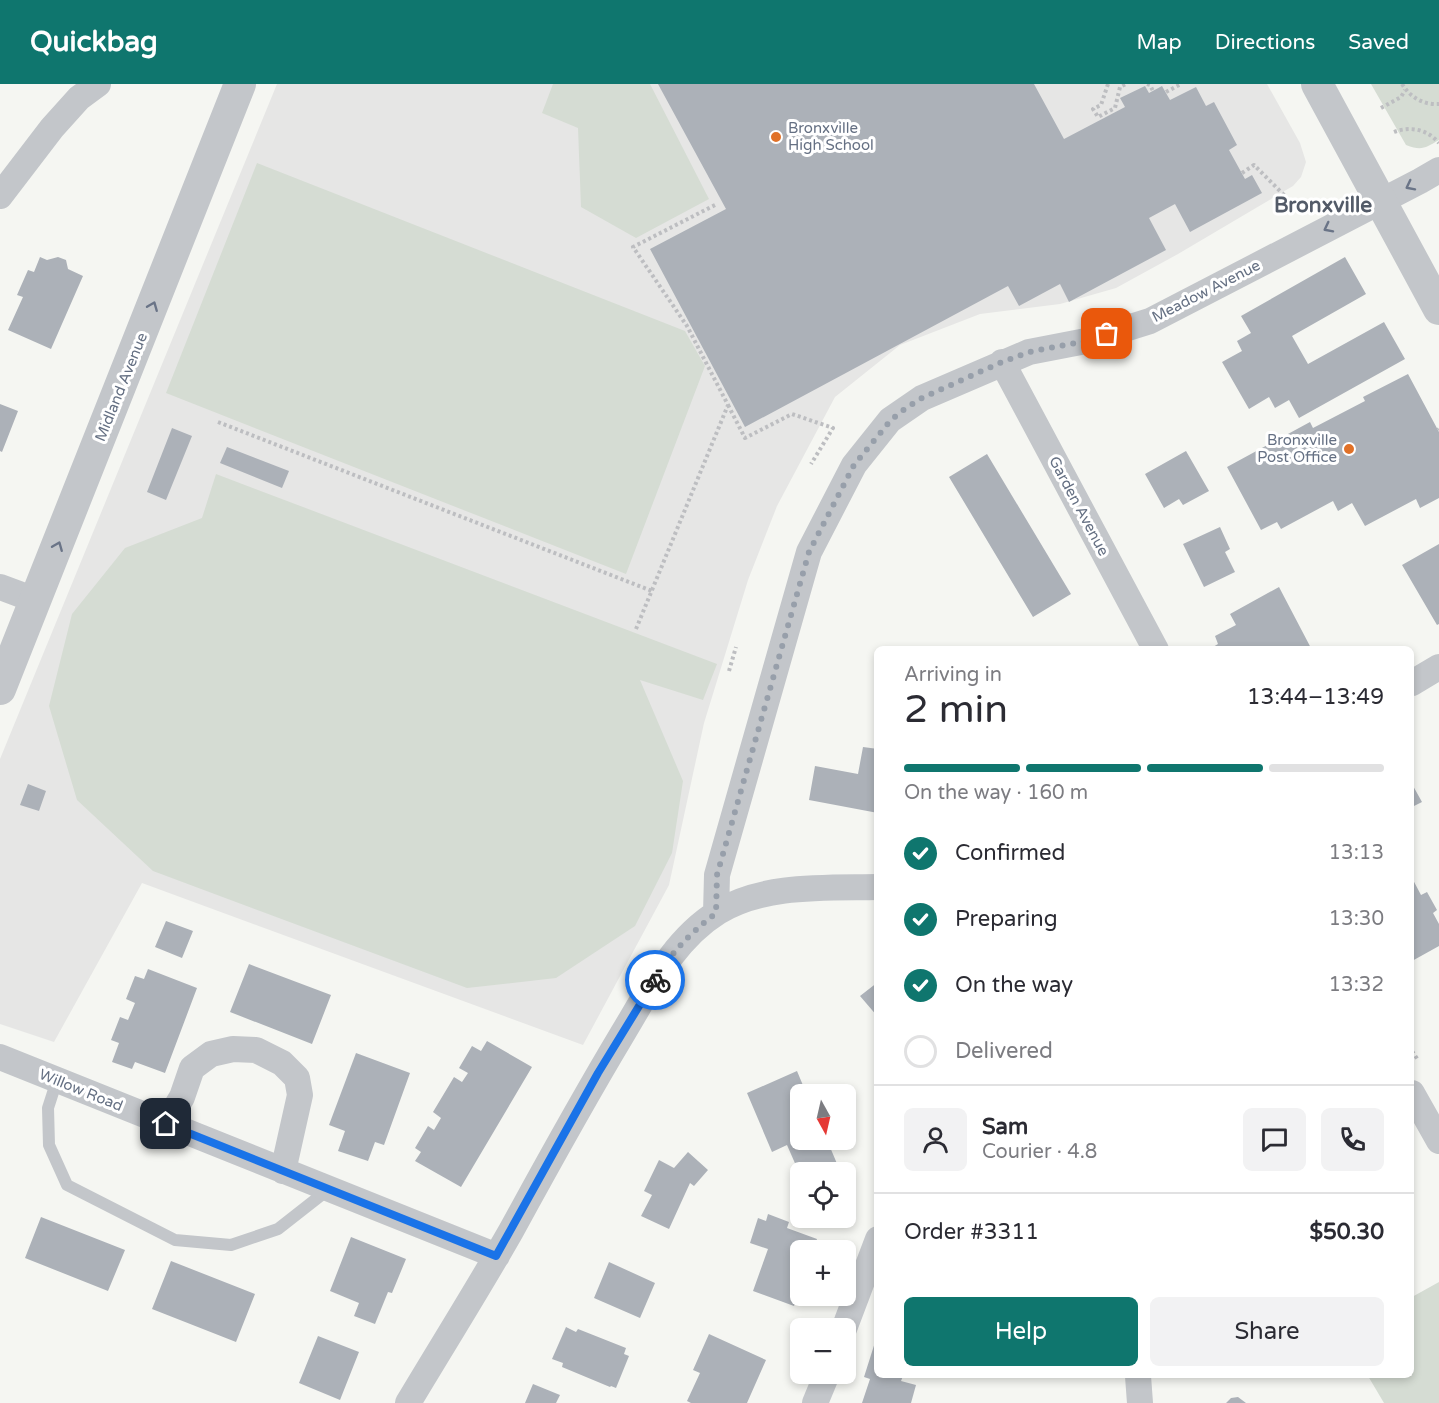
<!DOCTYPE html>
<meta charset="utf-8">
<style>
body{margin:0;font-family:"Varela Round",sans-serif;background:#f2f2f3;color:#2b2b33;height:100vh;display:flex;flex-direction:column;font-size:22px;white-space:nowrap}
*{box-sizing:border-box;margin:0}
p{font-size:20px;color:#7c7c81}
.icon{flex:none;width:33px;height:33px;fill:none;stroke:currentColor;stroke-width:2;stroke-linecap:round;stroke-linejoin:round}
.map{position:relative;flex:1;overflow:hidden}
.side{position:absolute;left:874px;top:562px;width:540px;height:732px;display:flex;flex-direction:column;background:#fff;border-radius:9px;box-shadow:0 3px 9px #0003}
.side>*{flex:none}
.needle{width:39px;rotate:172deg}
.controls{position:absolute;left:790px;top:1000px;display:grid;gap:12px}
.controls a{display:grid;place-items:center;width:66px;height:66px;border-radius:9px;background:#fff;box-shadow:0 3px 9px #0003;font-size:30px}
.pin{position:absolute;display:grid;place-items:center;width:51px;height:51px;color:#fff;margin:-26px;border-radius:12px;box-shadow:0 3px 9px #0006}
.courier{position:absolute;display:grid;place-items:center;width:60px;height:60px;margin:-30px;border:4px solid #1a73e8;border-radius:50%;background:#fff;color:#222;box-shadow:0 2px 8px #0007}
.overview em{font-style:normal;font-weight:600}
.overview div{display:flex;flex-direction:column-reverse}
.overview{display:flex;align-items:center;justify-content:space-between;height:102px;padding:0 30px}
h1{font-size:39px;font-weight:600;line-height:45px}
.bar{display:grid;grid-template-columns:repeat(4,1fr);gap:9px 6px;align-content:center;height:72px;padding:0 30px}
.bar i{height:8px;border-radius:4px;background:#e1e1e2}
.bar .selected{background:#0f766e}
.bar p{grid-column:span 4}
.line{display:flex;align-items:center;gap:15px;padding:0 30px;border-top:2px solid #e1e1e2}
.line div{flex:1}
.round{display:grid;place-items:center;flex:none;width:63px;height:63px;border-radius:9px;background:#f2f2f3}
ol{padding:0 30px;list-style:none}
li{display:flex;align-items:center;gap:18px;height:66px}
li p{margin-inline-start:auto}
li .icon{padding:6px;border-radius:50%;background:#0f766e;color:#fff;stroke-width:4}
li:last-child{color:#7c7c81}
li i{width:33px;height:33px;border:3px solid #e1e1e2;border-radius:50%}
.action{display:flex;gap:12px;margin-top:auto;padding:12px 30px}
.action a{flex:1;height:69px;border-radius:9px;background:#0f766e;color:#fff;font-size:24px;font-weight:600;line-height:69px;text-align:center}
.action a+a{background:#f2f2f3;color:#2b2b33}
header{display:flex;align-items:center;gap:36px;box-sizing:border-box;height:84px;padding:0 30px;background:#0f766e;color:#fff}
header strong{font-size:28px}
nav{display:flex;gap:33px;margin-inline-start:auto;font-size:21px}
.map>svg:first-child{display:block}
.built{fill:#e6e6e5}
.green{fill:#d5dcd3}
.building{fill:#acb1b8}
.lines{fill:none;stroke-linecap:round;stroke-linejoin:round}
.path{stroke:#bdbec1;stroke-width:4;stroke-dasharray:3 3;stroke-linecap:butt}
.service{stroke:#c3c6ca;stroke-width:12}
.minor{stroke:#c3c6ca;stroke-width:26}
.tertiary{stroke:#c3c6ca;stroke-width:32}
.oneway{stroke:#6a7487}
.done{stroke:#979faa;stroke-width:6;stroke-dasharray:0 10.8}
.route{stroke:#1a73e8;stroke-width:8}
.poi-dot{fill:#e07128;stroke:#fff;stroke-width:2}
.labels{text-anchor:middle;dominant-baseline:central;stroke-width:6;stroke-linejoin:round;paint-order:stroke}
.poi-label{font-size:15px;fill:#657083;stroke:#fff;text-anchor:start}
.street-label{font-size:15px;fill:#657083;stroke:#fff}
.district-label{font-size:21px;font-weight:bold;fill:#535b68;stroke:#fff}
</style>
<header>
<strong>Quickbag</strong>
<nav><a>Map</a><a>Directions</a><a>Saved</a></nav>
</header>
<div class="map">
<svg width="1439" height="1319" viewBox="0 0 1439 1319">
<rect width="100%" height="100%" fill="#f5f6f2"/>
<!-- built -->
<path class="built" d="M277,0H1267L1300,59L1306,78L1301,93L1293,102L1178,170L1116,204L1060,220L980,230L900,261L835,313L777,422L748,496L704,639L669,801L583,961L142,799L54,958L0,940V675Z"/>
<!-- green -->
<path class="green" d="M553,0H650L709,115L636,154L581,123L578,44L542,29Z
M1371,0H1439V56C1425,64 1422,67 1406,61Z
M257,79L685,247L705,282L626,490L166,309Z
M216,390L717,580L703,616L640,596L683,697L672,769L635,842L556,894L467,904L153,787L77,716L49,622L72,530L125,464L202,434Z
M1439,1198V1319H1384L1368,1292H1412V1213Z"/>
<!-- building -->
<path class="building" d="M658,0H1034L1064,55L1125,23L1120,14L1145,2L1149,9L1162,2L1170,16L1196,3L1206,22L1214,18L1237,61L1229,66L1245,95L1252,91L1262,109L1190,148L1175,120L1149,134L1166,166L1069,218L1060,200L1019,222L1008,202L745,343L650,165L726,125Z
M40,173L47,176L58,173L66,176L68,185L83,192L51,265L8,246L23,213L17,211L28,186L34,188Z
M1345,173L1366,210L1292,252L1308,280L1384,238L1405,275L1299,334L1289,316L1275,324L1269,313L1249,325L1222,278L1242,267L1237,257L1251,249L1241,232Z
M1408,290L1439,348V414L1420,424L1416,415L1365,442L1352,419L1338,427L1333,417L1281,445L1277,438L1261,446L1227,383L1310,338L1313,344L1365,317L1363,313Z
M0,320L18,327L2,368L0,367Z
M172,344L192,352L166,416L147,408Z
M227,363L289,387L282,404L220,379Z
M1186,367L1209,407L1183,421L1179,415L1164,424L1145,390Z
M987,370L1071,510L1033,533L949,393Z
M1220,443L1230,465L1225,468L1235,488L1204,503L1183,460Z
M1439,460V540L1437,541L1402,481Z
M1279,503L1312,566H1208L1218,560L1215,552L1236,541L1230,530Z
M863,663L878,665V729L809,716L815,682L858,690Z
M28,700L46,707L39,727L20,721Z
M1412,700L1422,718L1412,723Z
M1412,794L1421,811L1427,808L1437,826L1433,829L1439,840V862L1412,877Z
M166,837L193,847L182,874L155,863Z
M249,880L331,911L312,960L230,928Z
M148,885L197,904L165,989L135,978L132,985L112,978L119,959L111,956L120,933L128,936L135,919L126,915L135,892L144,895Z
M878,898V933L860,912Z
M487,957L532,983L461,1103L415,1077L421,1068L415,1064L428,1042L434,1046L441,1034L433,1028L454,993L462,998L468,989L459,984L472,962L481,967Z
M356,969L410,989L384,1061L375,1058L368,1077L338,1067L345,1047L329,1041Z
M797,987L807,1011H801V1056H827L838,1082L821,1089H801V1093L787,1061L772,1068L747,1009Z
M688,1068L708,1086L694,1102L690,1099L669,1145L641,1132L652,1111L644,1107L659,1076L674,1084Z
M768,1130L789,1138L787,1144L817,1155L813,1167H801V1202L794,1222L753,1207L768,1165L750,1159L758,1134L766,1137Z
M41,1133L125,1166L108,1207L25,1174Z
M351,1153L406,1175L392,1209L388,1208L375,1240L354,1232L359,1219L330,1207Z
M171,1177L255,1210L236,1258L152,1225Z
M609,1178L655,1199L640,1234L594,1214Z
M566,1243L576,1248L578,1245L626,1264L624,1270L629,1272L616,1304L611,1302L610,1303L562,1283L563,1279L552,1275Z
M709,1250L766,1276L747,1319H691L687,1317L700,1289L693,1286Z
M318,1252L359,1268L340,1316L299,1299Z
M877,1252L878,1292H903L901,1297L916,1301L911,1319H862L870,1295L864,1293Z
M533,1300L560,1311L556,1319H525Z
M1238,1313L1246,1319H1226L1231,1314Z"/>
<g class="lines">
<!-- path -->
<path class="path" d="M1108,0L1101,21L1093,25L1098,33L1115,24L1120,3L1126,0
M1147,0L1150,1L1153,7
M1402,0C1410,13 1423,21 1439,20
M1166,8L1181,0
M1381,24L1401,13L1405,6
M1394,48C1410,42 1427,45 1439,59
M1242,89L1254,81L1287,114
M728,321L745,354L792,330L833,344L811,380
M218,338L652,507
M1438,346L1439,345
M636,545L728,321L687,242L633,163L715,121
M729,587L736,563
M1412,967L1418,976"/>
<!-- service -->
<path class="service" d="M57,996L48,1024L49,1061L67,1101L175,1156L231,1161L278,1145L329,1105"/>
<!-- minor -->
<path class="minor" d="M0,112L52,44L79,14L98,0
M1002,278L1156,566
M0,503L35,516
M1412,599L1439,583
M716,829L717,791L809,468L854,381L890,336L922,314L1029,268L1086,257L1150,237L1420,97L1439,86
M0,973L497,1172
M1412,1009L1439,1057
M166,1040L182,1013L192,984L211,970L233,965L256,966L282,979L297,994L300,1011L283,1087
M844,1245L878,1155
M1138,1292L1140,1319
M408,1319C442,1262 478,1205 511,1147C547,1081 584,1014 623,949C649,906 673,856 718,828C764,800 825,804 878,803
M815,1319L827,1290"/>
<!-- tertiary -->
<path class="tertiary" d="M1317,0L1439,225
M0,605L240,0"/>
</g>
<!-- one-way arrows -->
<defs><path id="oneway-chevron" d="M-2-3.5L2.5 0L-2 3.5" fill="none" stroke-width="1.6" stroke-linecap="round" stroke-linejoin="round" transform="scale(1.5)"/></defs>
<g class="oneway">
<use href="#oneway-chevron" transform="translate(1410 102) rotate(153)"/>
<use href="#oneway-chevron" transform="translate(1328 144) rotate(153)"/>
<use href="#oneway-chevron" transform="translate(153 222) rotate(-68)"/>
<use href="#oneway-chevron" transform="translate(58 462) rotate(-68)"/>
</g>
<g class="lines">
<!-- done -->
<path class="done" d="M655,896C672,867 690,850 716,829L717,791L809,468L854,381L891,336L906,324L922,314L1002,278L1029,268L1086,257L1107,250"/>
<!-- route -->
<path class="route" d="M166,1040L496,1172L598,989L655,896"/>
</g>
<!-- markers -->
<g class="poi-dot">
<circle cx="776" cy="53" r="6"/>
<circle cx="1349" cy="365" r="6"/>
</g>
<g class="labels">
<!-- poi labels -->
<g class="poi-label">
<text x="788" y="44">Bronxville<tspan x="788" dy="17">High School</tspan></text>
<text x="1337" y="356" text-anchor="end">Bronxville<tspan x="1337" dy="17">Post Office</tspan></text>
</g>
<!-- street labels -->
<g class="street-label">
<text transform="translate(1206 207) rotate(-27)">Meadow Avenue</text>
<text transform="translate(121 303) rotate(-68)">Midland Avenue</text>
<text transform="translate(1079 422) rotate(62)">Garden Avenue</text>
<text transform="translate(81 1006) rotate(22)">Willow Road</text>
</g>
<!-- district labels -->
<g class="district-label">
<text x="1323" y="121">Bronxville</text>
</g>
</g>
</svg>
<div class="controls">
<a><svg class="needle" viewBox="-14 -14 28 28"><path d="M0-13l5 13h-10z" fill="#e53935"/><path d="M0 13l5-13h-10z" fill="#7c7c81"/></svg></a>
<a><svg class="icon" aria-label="locate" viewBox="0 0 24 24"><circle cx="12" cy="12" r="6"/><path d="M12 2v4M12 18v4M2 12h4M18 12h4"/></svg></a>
<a>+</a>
<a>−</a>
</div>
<div class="pin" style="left:1107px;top:250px;background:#ea580c"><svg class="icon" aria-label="bag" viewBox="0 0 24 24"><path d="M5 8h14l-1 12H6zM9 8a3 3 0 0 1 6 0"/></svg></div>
<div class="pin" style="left:166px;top:1040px;background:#1f2937"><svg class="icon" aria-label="home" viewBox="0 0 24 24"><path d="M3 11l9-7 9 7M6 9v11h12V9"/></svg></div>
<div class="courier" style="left:655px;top:896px"><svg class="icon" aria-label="bike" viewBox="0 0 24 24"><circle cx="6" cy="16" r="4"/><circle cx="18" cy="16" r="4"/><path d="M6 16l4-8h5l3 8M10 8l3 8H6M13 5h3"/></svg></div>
<section class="side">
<div class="overview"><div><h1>2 min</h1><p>Arriving in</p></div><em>13:44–13:49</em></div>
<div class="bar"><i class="selected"></i><i class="selected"></i><i class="selected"></i><i></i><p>On the way · 160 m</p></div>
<ol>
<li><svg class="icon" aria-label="check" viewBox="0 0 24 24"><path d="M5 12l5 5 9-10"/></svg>Confirmed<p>13:13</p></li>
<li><svg class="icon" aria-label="check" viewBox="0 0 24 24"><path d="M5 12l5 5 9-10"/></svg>Preparing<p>13:30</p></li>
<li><svg class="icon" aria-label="check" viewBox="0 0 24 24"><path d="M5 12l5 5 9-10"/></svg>On the way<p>13:32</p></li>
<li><i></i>Delivered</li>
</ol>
<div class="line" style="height:108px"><a class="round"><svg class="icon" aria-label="person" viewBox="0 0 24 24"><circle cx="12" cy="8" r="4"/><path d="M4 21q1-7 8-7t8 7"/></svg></a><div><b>Sam</b><p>Courier · 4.8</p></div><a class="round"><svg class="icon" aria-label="chat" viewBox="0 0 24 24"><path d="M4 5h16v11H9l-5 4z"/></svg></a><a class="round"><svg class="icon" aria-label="phone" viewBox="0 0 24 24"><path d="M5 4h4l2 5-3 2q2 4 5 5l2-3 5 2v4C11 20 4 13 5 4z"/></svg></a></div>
<div class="line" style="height:78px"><div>Order #3311</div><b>$50.30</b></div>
<div class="action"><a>Help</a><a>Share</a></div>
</section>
</div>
